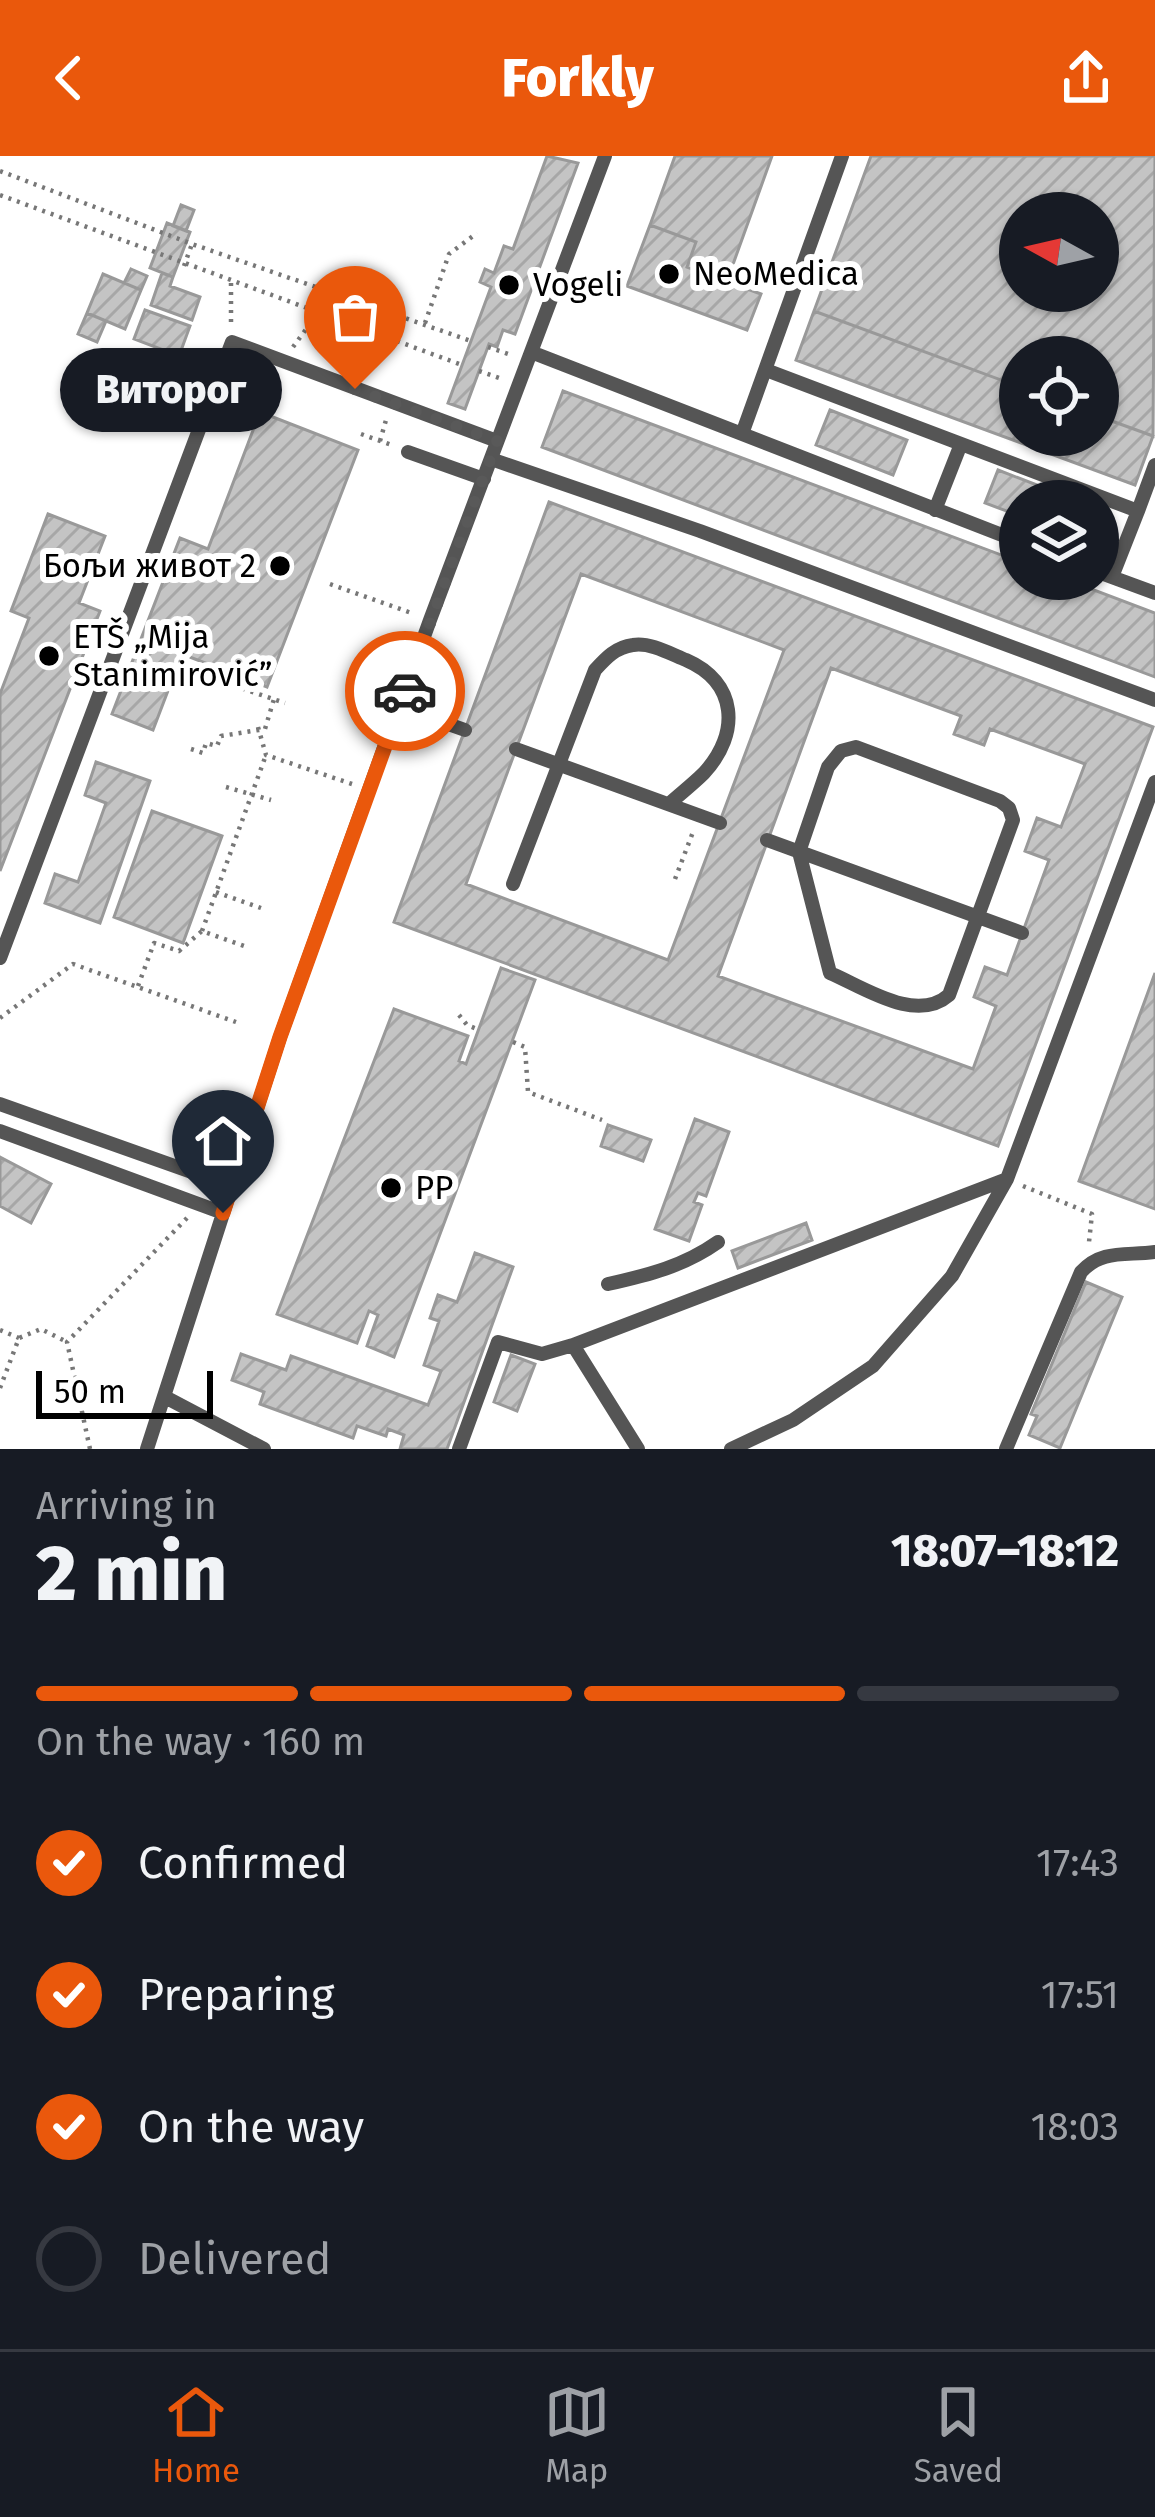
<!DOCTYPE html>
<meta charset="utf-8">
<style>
body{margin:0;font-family:"Fira Sans",sans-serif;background:#20242c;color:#f1f3f6;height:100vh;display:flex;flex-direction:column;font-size:45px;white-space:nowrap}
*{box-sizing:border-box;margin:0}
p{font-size:39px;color:#9ea1a6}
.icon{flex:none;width:66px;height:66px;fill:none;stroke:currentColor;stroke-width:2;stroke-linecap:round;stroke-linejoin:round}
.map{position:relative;height:1293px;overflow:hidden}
.details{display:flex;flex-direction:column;background:#171b24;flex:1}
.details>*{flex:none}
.needle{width:78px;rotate:278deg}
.fabs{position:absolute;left:999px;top:36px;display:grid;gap:24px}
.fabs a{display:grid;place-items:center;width:120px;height:120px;border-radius:50%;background:#171b24;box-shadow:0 3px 9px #0004;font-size:60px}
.scale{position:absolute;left:36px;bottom:30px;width:177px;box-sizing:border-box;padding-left:12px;border:6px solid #000;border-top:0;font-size:33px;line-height:42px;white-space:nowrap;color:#000;-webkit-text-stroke:9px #fff;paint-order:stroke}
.pin{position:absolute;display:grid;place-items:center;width:102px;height:102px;color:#fff;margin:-123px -51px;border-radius:50% 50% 50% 0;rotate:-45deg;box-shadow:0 0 12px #0007}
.pin .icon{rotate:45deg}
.courier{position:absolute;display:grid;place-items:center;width:120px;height:120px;margin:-60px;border:9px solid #ea580c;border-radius:50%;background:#fff;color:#222;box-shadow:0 3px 15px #0007}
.bubble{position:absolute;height:84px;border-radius:42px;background:#171b24;box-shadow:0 3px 9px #0004;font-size:39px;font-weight:800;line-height:84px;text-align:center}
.summary em{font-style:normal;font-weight:800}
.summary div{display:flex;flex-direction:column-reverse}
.summary{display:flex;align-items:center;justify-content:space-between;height:204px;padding:0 36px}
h1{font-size:78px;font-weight:800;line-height:90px}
.bar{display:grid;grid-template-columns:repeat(4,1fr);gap:18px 12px;align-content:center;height:144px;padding:0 36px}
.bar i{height:15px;border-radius:9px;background:#363941}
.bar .selected{background:#ea580c}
.bar p{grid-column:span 4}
ol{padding:0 36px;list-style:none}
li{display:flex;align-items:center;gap:36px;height:132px}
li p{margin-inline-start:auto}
li .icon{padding:12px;border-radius:50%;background:#ea580c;color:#fff;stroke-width:4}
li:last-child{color:#9ea1a6}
li i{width:66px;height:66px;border:6px solid #363941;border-radius:50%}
header{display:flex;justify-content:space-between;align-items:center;height:156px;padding:0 36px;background:#ea580c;color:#fff;font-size:54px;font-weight:800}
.tab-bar{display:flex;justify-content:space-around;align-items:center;height:168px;border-top:3px solid #363941;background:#171b24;font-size:33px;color:#9ea1a6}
.tab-bar a{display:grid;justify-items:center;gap:6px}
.tab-bar .selected{color:#ea580c}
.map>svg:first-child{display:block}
.building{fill:url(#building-hatch);stroke:#999;stroke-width:3;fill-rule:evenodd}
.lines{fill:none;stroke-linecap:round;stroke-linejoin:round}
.path{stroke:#777;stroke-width:4.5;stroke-dasharray:3 6;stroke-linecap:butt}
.service{stroke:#555;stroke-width:14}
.done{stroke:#595959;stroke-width:12;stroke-dasharray:0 21.6}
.route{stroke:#ea580c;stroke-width:15}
.poi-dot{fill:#000;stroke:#fff;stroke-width:4.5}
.labels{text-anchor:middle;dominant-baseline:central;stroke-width:12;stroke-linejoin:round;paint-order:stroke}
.poi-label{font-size:33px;fill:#000;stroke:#fff;text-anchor:start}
</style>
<header><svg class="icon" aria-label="back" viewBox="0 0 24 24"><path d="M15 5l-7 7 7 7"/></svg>Forkly<svg class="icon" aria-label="share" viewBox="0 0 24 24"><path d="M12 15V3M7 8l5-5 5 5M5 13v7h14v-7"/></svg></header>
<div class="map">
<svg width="1155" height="1293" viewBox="0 0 1155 1293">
<defs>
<pattern id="building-hatch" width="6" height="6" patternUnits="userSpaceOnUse" patternTransform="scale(3)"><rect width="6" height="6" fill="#c4c4c4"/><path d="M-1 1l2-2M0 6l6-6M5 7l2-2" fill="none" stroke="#a7a7a7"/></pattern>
</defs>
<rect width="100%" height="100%" fill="#fff"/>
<!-- building -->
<path class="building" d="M547,0L578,7L515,178L503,174L497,191L489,188L465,253L448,247L491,131L480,126L485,113L494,117L504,90L513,93Z
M675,0H772L727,125L687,111L696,86L650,69Z
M871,0H1155L1153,280L1098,260V201H1020V231L814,155ZM1020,57H1098V135H1020Z
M181,49L194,54L186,75L173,70Z
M167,67L190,76L173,121L150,112Z
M650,69L696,86L687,111L761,138L747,174L627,130Z
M131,113L147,120L141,134L124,127Z
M162,117L173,121L170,130L200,141L192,164L151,149Z
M103,118L141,134L125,173L87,157Z
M145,154L190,170L179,200L134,183Z
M814,155L1020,231V279H1098V260L1153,280L1135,329L796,204Z
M87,157L106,165L97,186L78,178Z
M563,235L1020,406V423H1065L1155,457V521L542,291Z
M830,254L907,284L893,319L816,289Z
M260,256L358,294L267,531L182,498L153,574L112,558L180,382L208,393Z
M998,314L1078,345H1020V360L985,347Z
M549,346L1153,571L998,990L394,766ZM581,418L784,494L668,804L466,728ZM831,512L961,560L954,578L984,589L990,573L1085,608L1061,671L1037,662L1025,695L1049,704L1007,819L985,811L974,841L996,850L973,913L718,820Z
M48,358L105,380L79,447L100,455L0,715V538L29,462L11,455Z
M96,606L150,625L100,767L45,747L55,718L78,726L106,647L85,639Z
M152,655L222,680L183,787L114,761Z
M501,812L535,824L394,1201L367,1190L378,1159L369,1155L357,1187L277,1158L394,853L468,880L459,905L466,908Z
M1155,817V1053L1079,1025Z
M695,963L729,976L706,1040L698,1037L694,1046L702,1049L689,1085L655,1073Z
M608,969L651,984L643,1005L601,990Z
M0,1001L51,1028L31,1067L0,1050Z
M806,1067L812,1084L738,1112L732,1095Z
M475,1097L513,1111L447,1293H400L404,1279L388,1273L386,1280L357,1270L353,1282L260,1248L264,1236L232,1224L241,1198L286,1214L291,1200L428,1249L441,1215L424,1209L439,1165L430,1162L438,1139L457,1146Z
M1086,1126L1122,1141L1060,1292L1029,1279L1037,1260L1031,1258Z
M511,1199L535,1208L517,1255L494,1246Z"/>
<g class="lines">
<!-- path -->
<path class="path" d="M0,15L192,88L471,185
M0,39L462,209
M184,110L192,88
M231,127V168
M425,167L449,98L477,77
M293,191L318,157
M488,191L511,199
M479,215L502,223
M361,278L392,289
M380,285L386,264
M330,428L414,458
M208,521L285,547
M258,571L266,599L352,628
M191,593L203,597L206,587L217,590L221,580L265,573L274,543
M226,631L271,644
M675,723L693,676
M216,736L261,752
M202,775L266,599
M138,830L154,787L179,795L202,775L247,791
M459,859L467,869L477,873
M0,862L73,808L236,866
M513,886L525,891L528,936L602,964
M1023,1030L1092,1058L1089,1086
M0,1174L19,1182
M0,1232L19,1182L41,1173L67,1186
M90,1293L67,1186L187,1062"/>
<!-- service -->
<path class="service" d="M531,196L1020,386
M766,214L1138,355L1112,421
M742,278L842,0
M408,296L484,323
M491,303L700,375L1155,544
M935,354L961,288
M1138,355L1155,309
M1098,416L1155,437
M400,551L465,574
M856,591L1000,645L1009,652L1013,664L949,839C916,868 863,831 830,817L799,696L828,611L841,595Z
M516,593L720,667
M767,684L1022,777
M513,728L595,514C606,502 616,491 633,489C650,486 671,498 686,504C737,526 741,577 704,617C693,628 680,638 669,648
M0,802L232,186L497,285
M0,948L231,1030
M0,975L223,1057
M608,1128C649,1119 684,1110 718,1086
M573,1189L638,1293
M165,1241L264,1293
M147,1293L280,881L430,464L605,0
M459,1293L498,1186L542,1198L573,1189L1007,1023
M731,1293L793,1264L873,1210L952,1120L1007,1023L1155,626
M1006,1293L1081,1116C1102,1093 1126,1100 1155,1096"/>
</g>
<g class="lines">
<!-- done -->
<path class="done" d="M355,233L497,285L405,535"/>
<!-- route -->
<path class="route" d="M223,1057L280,881L405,535"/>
</g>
<!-- markers -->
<g class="poi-dot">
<circle cx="669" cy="118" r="12"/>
<circle cx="509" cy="129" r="12"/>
<circle cx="280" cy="410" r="12"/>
<circle cx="49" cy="500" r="12"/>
<circle cx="391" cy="1032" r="12"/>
</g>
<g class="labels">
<!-- poi labels -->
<g class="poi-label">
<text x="693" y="118">NeoMedica</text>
<text x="533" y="129">Vogeli</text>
<text x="256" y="410" text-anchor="end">Бољи живот 2</text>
<text x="73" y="481">ETŠ „Mija<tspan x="73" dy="38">Stanimirović”</tspan></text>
<text x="415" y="1032">PP</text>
</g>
</g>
</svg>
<div class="fabs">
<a><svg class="needle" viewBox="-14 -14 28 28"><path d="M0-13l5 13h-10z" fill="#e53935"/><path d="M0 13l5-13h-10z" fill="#9ea1a6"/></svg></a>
<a><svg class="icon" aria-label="locate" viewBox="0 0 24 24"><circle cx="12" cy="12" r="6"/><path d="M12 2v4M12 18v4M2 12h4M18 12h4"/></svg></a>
<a><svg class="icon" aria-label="layers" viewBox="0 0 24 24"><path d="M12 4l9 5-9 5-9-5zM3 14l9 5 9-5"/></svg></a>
</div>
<div class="scale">50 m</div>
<div class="pin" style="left:355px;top:233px;background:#ea580c"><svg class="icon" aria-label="bag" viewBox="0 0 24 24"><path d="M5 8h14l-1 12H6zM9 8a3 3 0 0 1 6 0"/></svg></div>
<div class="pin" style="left:223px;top:1057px;background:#1f2937"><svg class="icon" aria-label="home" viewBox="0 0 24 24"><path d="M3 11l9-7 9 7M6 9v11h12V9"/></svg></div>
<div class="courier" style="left:405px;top:535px"><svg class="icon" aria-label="car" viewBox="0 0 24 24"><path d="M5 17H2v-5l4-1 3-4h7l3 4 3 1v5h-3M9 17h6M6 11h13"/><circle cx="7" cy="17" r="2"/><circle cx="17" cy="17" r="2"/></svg></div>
<div class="bubble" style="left:60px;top:192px;width:222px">Виторог</div>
</div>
<section class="details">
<div class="summary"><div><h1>2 min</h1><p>Arriving in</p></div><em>18:07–18:12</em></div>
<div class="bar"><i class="selected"></i><i class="selected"></i><i class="selected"></i><i></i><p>On the way · 160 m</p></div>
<ol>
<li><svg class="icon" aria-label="check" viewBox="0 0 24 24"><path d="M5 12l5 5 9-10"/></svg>Confirmed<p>17:43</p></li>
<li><svg class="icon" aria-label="check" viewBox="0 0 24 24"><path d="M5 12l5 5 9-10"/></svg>Preparing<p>17:51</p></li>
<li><svg class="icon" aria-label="check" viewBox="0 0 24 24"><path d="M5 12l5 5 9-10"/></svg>On the way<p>18:03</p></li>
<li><i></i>Delivered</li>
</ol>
</section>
<nav class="tab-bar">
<a class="selected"><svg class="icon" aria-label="home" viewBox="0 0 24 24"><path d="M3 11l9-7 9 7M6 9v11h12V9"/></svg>Home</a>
<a><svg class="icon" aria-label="map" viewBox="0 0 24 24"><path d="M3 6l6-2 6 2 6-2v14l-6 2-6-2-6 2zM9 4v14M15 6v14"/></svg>Map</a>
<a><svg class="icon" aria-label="saved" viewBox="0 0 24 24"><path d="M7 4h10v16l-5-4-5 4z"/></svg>Saved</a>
</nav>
